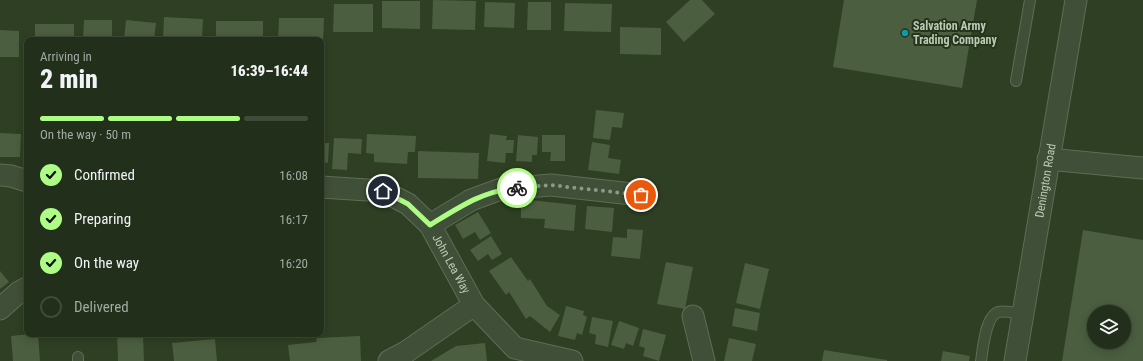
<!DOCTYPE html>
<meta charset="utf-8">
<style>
body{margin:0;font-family:"Roboto Condensed",sans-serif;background:#2a3723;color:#f1f3f6;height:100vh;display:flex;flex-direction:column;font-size:15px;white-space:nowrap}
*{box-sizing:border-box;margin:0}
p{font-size:13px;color:#a2a9a2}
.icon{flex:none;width:22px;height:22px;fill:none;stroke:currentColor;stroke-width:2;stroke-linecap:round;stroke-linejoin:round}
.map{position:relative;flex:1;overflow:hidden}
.details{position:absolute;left:24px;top:37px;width:300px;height:300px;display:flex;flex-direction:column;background:#222f1a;border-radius:8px;box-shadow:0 2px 10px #0003,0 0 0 1px #3f4a39}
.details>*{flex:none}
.buttons{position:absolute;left:1087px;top:305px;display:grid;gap:8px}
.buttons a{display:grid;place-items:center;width:44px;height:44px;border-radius:50%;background:#222f1a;box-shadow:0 2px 10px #0003,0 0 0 1px #3f4a39;font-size:20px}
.pin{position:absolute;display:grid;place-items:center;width:34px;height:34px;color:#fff;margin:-17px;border:2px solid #fff;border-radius:50%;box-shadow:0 1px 4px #0007}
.courier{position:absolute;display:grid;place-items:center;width:40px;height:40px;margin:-20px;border:3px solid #aefc86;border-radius:50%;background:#fff;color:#222;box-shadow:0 1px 5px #0007}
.headline em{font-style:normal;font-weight:800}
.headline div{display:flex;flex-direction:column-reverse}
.headline{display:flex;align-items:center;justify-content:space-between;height:68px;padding:0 16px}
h1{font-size:26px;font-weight:800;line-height:30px}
.bar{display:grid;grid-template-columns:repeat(4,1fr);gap:6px 4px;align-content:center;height:48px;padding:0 16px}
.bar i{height:5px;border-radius:3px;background:#3f4a39}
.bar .on{background:#aefc86}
.bar p{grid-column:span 4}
ol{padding:0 16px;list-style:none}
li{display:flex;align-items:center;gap:12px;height:44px}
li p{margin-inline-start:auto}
li .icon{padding:4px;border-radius:50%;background:#aefc86;color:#111;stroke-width:4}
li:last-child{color:#a2a9a2}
li i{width:22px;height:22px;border:2px solid #3f4a39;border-radius:50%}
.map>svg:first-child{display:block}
.building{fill:#4b5e3f;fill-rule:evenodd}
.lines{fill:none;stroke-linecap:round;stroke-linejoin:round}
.lane-casing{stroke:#5e6d55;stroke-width:12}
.street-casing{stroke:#5e6d55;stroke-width:23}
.lane{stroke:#404f37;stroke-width:10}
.street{stroke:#404f37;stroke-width:21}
.done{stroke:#8a9981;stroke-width:4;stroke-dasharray:0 7.2}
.route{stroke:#aefc86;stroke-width:5}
.culture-dot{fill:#0f9aa8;stroke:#25341c;stroke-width:1.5}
.labels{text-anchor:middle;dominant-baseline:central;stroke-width:4;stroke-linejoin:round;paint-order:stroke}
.poi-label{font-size:12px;font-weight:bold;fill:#bbcab3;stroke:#25341c;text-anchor:start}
.street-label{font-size:12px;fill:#bbcab3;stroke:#25341c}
</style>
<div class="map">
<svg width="1143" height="361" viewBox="0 0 1143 361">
<rect width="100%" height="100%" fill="#2e3f23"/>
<!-- building -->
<path class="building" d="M433,0L476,1L475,30L432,29Z
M690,0H702L715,14L684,42L666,22Z
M844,0H977L962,88L833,67Z
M382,1H420V29L382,28Z
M485,2L515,3L514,28L484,27Z
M528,2H551V30H527Z
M565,3L612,4L611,32L564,31Z
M334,4H373V32H333Z
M164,17L203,19L202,40H163Z
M279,18H324L323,44H321V40H278Z
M84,20H112V40H83Z
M126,20L156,23L154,40H124Z
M216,21H263V40H216Z
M35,24H74V40H35Z
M620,27L661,28V55L620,54Z
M0,30L19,31V57H0Z
M596,110L624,113L622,128L612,127L610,140L593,138Z
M0,133L21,134L20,157H0Z
M367,134L416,136L415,152H408L407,164L374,162V154L366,153Z
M490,134L507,136L506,140H514L513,153H506L505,163L487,161Z
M518,135L538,137L537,155H532V162L516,161Z
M542,135H565V161H550L551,152H542Z
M334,138L362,139L361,154L348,153L347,170L332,169Z
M592,142L610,145L608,158L621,160L619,174L588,170Z
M321,143H329L328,163L321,162Z
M418,151L479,153L478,179L418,178Z
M521,199L576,205L574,231L544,228L545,219L521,218Z
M587,206L614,208L612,232L585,229Z
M478,212L491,233L480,240L475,232L463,239L455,225Z
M23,223L27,224V245H23Z
M627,229L643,230L640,259L611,256L613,237L627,238Z
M1083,230L1143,240V361H1062ZM1094,312H1124V342H1094Z
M491,236L502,254L492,260L488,254L478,261L470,250Z
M511,257L528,281L530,279L547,306L560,315L550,332L530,316L526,319L509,292L506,295L489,271Z
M666,262L693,267L685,309L657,304Z
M745,263L769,269L760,309L736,303Z
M0,271L9,282L0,289Z
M566,306L584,311L583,315L587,317L582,335L577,333L575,340L558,336Z
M735,308L760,313L757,331L732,326Z
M592,317L613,321L608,347L595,344L596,335L589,333Z
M619,321L639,328L633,346L626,343L624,349L611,345Z
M643,329L666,335L659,361L643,356L645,348L639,346Z
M30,334H38L40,361H13L11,336Z
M117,334H143L144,361H118Z
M360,336L361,361H290L288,345L316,342L317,338Z
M729,338L756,344L752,361H724Z
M215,339L217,361H174L172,343Z
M485,343L487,361H431L456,346Z
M824,350L887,360V361H822Z
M943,351L970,356L969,361H941Z"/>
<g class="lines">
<!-- lane casing -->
<g class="lane-casing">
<path id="lane" d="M1016,81L1030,0
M78,357V361
M981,361C983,349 985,317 998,312C1005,310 1016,313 1023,314"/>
</g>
<!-- street casing -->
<g class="street-casing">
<g id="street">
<path d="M1048,159L1143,168"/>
<path d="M0,175L11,176L27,181"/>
<path id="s1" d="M321,187L383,191L408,204L430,225L474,305L515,348L572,361"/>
<path d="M430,225L471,200L501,189L551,185L641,195"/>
<path d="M0,309L19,292L27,288"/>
<path d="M693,316L704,361"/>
<path d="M389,361L406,352L474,305"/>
<path id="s2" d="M1015,361L1076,0"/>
</g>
</g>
<!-- lane -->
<use href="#lane" class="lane"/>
<!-- street -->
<use href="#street" class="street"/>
</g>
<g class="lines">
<!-- done -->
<path class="done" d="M517,188L550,185L641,195"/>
<!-- route -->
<path class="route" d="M383,191L408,204L430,225C458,208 484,190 517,188"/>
</g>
<!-- markers -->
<circle class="culture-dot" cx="905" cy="33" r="4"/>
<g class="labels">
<!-- poi labels -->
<g class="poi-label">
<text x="913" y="26">Salvation Army<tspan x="913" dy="14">Trading Company</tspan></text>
</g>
<!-- street labels -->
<g class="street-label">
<text stroke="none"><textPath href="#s2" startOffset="183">Denington Road</textPath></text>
<text stroke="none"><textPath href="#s1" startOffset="165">John Lea Way</textPath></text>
</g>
</g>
</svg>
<div class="buttons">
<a><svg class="icon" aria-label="layers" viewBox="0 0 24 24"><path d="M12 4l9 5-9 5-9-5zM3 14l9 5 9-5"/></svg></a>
</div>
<div class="pin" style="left:641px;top:195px;background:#ea580c"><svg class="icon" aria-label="bag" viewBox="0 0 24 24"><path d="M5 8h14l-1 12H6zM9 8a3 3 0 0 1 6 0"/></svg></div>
<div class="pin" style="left:383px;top:191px;background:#1f2937"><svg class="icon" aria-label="home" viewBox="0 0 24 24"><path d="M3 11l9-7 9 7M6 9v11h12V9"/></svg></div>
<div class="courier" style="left:517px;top:188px"><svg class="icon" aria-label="bike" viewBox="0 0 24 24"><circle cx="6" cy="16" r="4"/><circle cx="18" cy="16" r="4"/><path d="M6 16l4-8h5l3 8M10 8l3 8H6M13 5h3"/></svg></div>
<section class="details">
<div class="headline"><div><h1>2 min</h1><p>Arriving in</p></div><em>16:39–16:44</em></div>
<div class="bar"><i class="on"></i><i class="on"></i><i class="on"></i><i></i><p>On the way · 50 m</p></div>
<ol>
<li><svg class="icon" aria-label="check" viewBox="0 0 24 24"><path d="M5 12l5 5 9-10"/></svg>Confirmed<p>16:08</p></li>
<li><svg class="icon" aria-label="check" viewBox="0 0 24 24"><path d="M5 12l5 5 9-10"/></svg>Preparing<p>16:17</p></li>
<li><svg class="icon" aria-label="check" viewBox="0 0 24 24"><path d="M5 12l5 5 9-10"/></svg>On the way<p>16:20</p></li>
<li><i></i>Delivered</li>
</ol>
</section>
</div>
